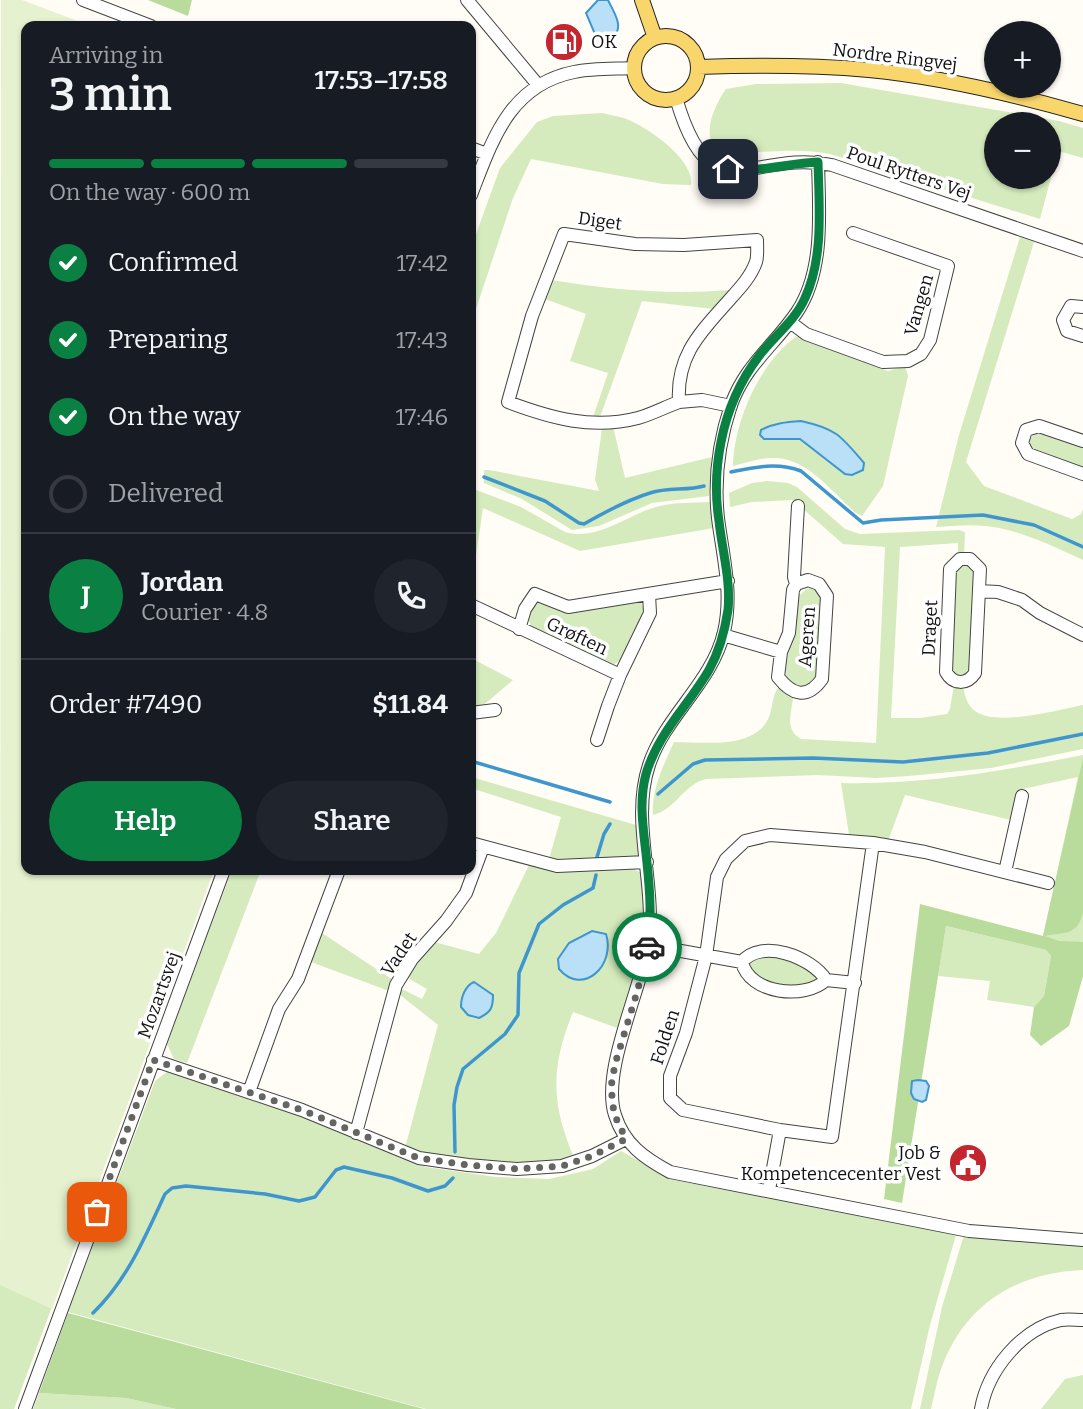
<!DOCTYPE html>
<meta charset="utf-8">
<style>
body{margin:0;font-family:Bitter,serif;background:#20242c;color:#f1f3f6;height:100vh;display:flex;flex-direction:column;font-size:26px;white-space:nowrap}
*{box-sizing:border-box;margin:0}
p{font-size:23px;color:#9ea1a6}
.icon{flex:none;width:38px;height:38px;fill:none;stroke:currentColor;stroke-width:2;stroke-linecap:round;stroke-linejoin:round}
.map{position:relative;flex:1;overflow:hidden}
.side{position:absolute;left:21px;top:21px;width:455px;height:854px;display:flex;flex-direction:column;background:#171b24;border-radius:14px;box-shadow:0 2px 5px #0004}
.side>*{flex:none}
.fabs{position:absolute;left:984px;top:21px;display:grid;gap:14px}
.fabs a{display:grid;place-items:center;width:77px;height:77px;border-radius:50%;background:#171b24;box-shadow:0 2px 5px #0004;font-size:35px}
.pin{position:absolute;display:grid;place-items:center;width:60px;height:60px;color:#fff;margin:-30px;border-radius:14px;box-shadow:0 4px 10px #0006}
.courier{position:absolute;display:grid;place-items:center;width:70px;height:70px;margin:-35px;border:5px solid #0b8043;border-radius:50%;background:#fff;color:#222;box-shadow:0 2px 9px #0007}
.headline em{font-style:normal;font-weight:600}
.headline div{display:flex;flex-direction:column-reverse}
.headline{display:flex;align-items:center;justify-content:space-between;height:119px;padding:0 28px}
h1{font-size:46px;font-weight:600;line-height:52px}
.bar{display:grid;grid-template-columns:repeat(4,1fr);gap:10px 7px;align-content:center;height:84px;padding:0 28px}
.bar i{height:9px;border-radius:5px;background:#363941}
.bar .selected{background:#0b8043}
.bar p{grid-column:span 4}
.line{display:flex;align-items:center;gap:18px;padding:0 28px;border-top:2px solid #363941}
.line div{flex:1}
.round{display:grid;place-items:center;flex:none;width:74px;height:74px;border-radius:37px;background:#20242c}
ol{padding:0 28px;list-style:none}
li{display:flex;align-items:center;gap:21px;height:77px}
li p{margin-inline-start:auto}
li .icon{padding:7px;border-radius:50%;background:#0b8043;color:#fff;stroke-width:4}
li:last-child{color:#9ea1a6}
li i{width:38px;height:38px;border:4px solid #363941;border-radius:50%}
.action{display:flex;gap:14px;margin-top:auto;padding:14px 28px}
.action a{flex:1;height:80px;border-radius:42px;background:#0b8043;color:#fff;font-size:28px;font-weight:600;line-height:80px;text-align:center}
.action a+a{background:#20242c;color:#f1f3f6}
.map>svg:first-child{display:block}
.green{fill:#d5ebbd;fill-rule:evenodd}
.forest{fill:#b9dc9c}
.pitch{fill:#e6f2cf}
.water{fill:#b9e0f7;stroke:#3f96cf;stroke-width:2}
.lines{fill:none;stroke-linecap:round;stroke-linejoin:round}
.stream{stroke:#3f96cf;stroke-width:3.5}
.minor-casing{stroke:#444;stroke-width:14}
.major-casing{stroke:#222;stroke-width:16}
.minor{stroke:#fff;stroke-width:12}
.major{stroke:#f9d66b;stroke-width:14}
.done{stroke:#646461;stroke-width:7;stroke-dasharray:0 12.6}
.route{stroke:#0b8043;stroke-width:9}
.labels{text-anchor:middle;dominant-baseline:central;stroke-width:7;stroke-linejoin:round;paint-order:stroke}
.poi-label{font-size:18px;fill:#111;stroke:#fff;text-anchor:start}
.street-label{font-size:18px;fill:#111;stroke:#fff}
</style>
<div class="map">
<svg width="1083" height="1409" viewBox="0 0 1083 1409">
<rect width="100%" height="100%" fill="#fffdf5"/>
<!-- green -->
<path class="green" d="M841,83L1059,121L1083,128V158L1058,151L1040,219L830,154C805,149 784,151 759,152C750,153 740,155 732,154C694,149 713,107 726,89L756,84ZM996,124H1048V177H996Z
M602,113C609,115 617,116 624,118C646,126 695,159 691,185L663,184L531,159L513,198L471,324V248L500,168L537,122L553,116Z
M1020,237L1034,242L966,462L984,486L1072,519L1081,514L1083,509V560C1052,546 1019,529 985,526C969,524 952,526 936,527L959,435Z
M551,280C613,290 668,295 730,290L714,309L642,301L600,417H593L608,373L570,361L586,314L545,299Z
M797,336L888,371L905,366L908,376L883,486L862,516L856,513C833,493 808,459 776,458C762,457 746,463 733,466C734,421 760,362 797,336Z
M613,426L625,478L712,457L709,496L652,503L599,526L572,530L522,499L484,483V470H489L599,491L595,480L602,428Z
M1038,433L1083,446V469L1034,454L1029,442L1031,437Z
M767,481L788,483L797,487L845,529L860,534L959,530L965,532L964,555L958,556V543L900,547L891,718H920L947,714L950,709L954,685L963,687C965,696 967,705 975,711C996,727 1058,710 1083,705V749L991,768L909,776L876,778L817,775L706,779C684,784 675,810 653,815C651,790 664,764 674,742C703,742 755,750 769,717C773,707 772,694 779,687L785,694L793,698C791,715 785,730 801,739L876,743L885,547L843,544L793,500L752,502L730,507L729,493L752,483Z
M471,488L521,507L565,532C598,542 629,513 660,506C676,502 694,503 710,502L714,528L580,551L483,508L476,555L471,565Z
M960,564L974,565L972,668L968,677L951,674L955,573Z
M814,587L823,593L820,679L803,691L786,678L785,665L794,634L797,598L806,589Z
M640,601L645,611L623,658L612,666L533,629L528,619L532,607L541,602Z
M471,658L513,680L479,709H471Z
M1083,755V947L1043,936L1078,777L1018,790L1011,820L905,795L888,841L849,835L841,783C923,785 1003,771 1083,755Z
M471,777L636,825L641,851L636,859H549L561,817L471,788Z
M529,865L552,871L633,869L642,873L646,922L643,946L620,1029L573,1012C550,1069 551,1104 575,1160L520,1166L427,1155L405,1148L438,1025L399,994L400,988L422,999L427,989L406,977L434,942L479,954L496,933Z
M232,870H261L187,1063L174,1059L167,1044Z
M946,926L1046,950L1051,956L1044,996L1034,1007L987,1000L990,981L938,976Z
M322,933L393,980L389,991L311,962Z
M779,956L809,967L817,977L816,982C793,993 768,982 749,970V963L756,958Z
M168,1071L295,1114L426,1167L496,1177L549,1179L593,1169L621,1151L674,1180L956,1235L930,1325L911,1409H426L68,1312L155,1081Z
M964,1235L1083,1245V1270C1015,1273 963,1305 940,1372C936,1384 934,1397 931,1409H920L942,1307Z
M0,1280L53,1304L14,1409H0Z
M1083,1375V1409H1041L1065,1379Z
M39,1393L126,1398L176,1409H33Z"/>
<!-- forest -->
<path class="forest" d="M148,0H192L188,16Z
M1083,758V913C1077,936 1065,932 1045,936L1060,941L1083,942V976L1069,1026L1041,1046L1030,1035L1034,1007L1044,996L1051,956L1046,950L946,926L902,1203L884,1199L920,904L1043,936Z
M68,1313L424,1409H176L126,1398L39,1393Z"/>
<!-- pitch -->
<path class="pitch" d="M1,0H22L91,26H26V870H214L52,1309L0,1285Z"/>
<!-- water -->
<path class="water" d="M598,0H608C613,11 625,27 613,37C608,41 603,41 597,39L586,13Z
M801,421C837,429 841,436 864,463L863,470L852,475L845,474L800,439H764L760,435L761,430C774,423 787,422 801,421Z
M592,931L606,934C616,965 583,997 559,969L558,959L569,943Z
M474,982L493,995C493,1008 491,1012 479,1018L468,1015L461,1007C461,997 465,986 474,982Z
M918,1080L926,1081L929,1086L926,1100L922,1102L914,1099L911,1093L912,1081Z"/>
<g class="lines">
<!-- stream -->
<path class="stream" d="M731,472C755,467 777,462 801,471L863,523L881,520L983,515L1034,525L1083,547
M484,477L545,501L579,523L584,524C605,512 627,500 650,493C668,487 687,491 704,486
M471,761L610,802
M658,794L693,764L705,760L813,758L903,762L988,753L1083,734
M597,857L604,834L610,824
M455,1152L454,1105L457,1087L463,1069L505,1034L518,1015L519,973L539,924L563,905L593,888L596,875
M93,1313C128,1279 145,1237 165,1194L172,1188L186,1186L265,1194L299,1201L315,1197L336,1170L344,1167L392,1178L428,1191L445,1186L453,1178"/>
<!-- minor casing -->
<g class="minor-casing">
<path id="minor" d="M83,0L151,26
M467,0L538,85
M676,98C711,218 752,148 832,165L1083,251
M471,148L487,154
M818,162C819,210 825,270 797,312C774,346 746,364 731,405C719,441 714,481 718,518C723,557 733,593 724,632C712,683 665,716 649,765C630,822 657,884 648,945C640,992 601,1072 615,1115C624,1144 644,1158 670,1172L969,1231L1083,1240
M471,195C492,141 509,85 574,72C593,68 614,69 634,68
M1083,307L1071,306L1063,320L1067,331L1083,336
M790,322L806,334L883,362L908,361L921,354L930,340L948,266L853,233
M679,402C665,407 652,414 638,418C592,430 551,418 508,402L532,316L564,234L635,244L684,245L757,240C757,247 758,256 756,262C751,276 741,287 731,298C702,331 676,354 679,402L702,400L731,406
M1083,441L1039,426L1026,430L1022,443L1028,454L1083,474
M960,559H970L980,569L975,673C967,685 953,685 946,672L950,569Z
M796,584L794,577L798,506
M979,591L998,592L1022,600L1040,613L1083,635
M471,605L620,675
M519,629L525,609L535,594L568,607L728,581
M723,635L781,652L789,633L793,590L796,584L808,580L819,584L827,596L822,679C807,700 792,695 778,677L781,652
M471,713L495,710
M597,740L608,706L620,675L650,613L649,594
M471,843L557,866L647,862
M873,843L770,835L745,841L726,859L717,877L706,956L686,1033L670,1076V1098L683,1110L780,1130L832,1137L873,843L925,852L1048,883
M1005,872L1022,796
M648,945L742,962
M826,980C805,1000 749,994 742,962C761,938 812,957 826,980L855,983
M153,1060L302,1110L419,1158L468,1165L517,1169L562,1166L592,1156L626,1139
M249,1092L279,1009L298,979L339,870
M356,1133L396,985L412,959L446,921L466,893L483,847
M769,1190L780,1130
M25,1409L224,870
M981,1409C988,1370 1021,1329 1061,1320C1068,1319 1076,1320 1083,1320"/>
</g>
<!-- major casing -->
<g class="major-casing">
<path id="major" d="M642,0L655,38
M634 68a32 32 0 1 1 64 0a32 32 0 1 1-64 0Z
M698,67C755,65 812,65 869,70C941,77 1013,94 1083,114"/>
</g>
<!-- minor -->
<use href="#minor" class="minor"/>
<!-- major -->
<use href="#major" class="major"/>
</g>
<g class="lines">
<!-- done -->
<path class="done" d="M97,1212L153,1060L302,1110L418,1158L468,1165L517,1169L562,1166L592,1156L626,1139L614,1114L611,1087L615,1064L638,989L647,947"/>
<!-- route -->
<path class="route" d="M647,947C652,919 650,891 647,863C644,832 638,804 646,774C658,733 688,706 709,670C719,652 725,630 728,610C731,580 722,550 719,521C715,495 716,467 721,442C727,411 740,381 759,356C774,336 795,321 805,298C824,257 819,206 818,162C788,163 758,173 728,169"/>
</g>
<!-- icons -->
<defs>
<g id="fuel-disc" transform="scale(2.0125)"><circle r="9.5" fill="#c4262e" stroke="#fff"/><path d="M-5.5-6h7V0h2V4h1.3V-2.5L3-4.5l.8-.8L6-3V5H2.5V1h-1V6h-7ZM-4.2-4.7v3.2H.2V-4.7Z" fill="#fff"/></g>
<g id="civic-disc" transform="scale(2.0125)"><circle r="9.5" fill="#c4262e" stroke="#fff"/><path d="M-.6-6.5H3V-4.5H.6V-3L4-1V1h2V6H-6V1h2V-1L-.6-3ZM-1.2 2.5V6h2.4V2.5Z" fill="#fff"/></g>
</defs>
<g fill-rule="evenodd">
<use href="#fuel-disc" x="564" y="42"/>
<use href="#civic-disc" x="968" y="1163"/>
</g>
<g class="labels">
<!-- poi labels -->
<g class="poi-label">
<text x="591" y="42">OK</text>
<text x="941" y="1153" text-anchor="end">Job &amp;<tspan x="941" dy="21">Kompetencecenter Vest</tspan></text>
</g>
<!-- street labels -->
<g class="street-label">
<text transform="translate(895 57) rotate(7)">Nordre Ringvej</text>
<text transform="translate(909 173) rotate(19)">Poul Rytters Vej</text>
<text transform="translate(600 221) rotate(8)">Diget</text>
<text transform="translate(919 305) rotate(-74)">Vangen</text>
<text transform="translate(930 628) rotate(-87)">Draget</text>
<text transform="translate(577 636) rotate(25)">Grøften</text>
<text transform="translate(807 637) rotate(-86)">Ageren</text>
<text transform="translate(399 954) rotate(-56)">Vadet</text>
<text transform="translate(159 995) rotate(-70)">Mozartsvej</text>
<text transform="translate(665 1037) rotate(-72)">Folden</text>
</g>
</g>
</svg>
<div class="fabs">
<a>+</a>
<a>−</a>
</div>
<div class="pin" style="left:97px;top:1212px;background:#ea580c"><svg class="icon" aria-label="bag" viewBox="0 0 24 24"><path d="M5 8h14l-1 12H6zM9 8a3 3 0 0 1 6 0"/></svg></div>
<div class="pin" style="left:728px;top:169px;background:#1f2937"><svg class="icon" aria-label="home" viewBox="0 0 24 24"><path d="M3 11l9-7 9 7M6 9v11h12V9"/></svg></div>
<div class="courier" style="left:647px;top:947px"><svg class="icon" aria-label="car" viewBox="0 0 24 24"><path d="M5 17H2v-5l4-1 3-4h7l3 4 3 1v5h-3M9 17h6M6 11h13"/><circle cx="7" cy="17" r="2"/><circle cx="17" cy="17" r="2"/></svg></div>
<section class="side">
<div class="headline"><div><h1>3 min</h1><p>Arriving in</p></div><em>17:53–17:58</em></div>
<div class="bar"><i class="selected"></i><i class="selected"></i><i class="selected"></i><i></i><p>On the way · 600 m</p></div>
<ol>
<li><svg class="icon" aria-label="check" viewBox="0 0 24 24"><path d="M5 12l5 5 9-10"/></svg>Confirmed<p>17:42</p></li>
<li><svg class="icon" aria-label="check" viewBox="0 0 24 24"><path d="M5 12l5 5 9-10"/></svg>Preparing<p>17:43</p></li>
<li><svg class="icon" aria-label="check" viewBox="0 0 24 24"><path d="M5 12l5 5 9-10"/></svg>On the way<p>17:46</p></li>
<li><i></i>Delivered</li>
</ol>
<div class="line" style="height:126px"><b class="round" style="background:#0b8043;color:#fff">J</b><div><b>Jordan</b><p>Courier · 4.8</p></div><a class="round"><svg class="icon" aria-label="phone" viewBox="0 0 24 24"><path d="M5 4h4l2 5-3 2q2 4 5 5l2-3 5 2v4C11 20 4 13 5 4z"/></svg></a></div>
<div class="line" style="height:91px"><div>Order #7490</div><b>$11.84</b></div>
<div class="action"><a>Help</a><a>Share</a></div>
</section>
</div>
